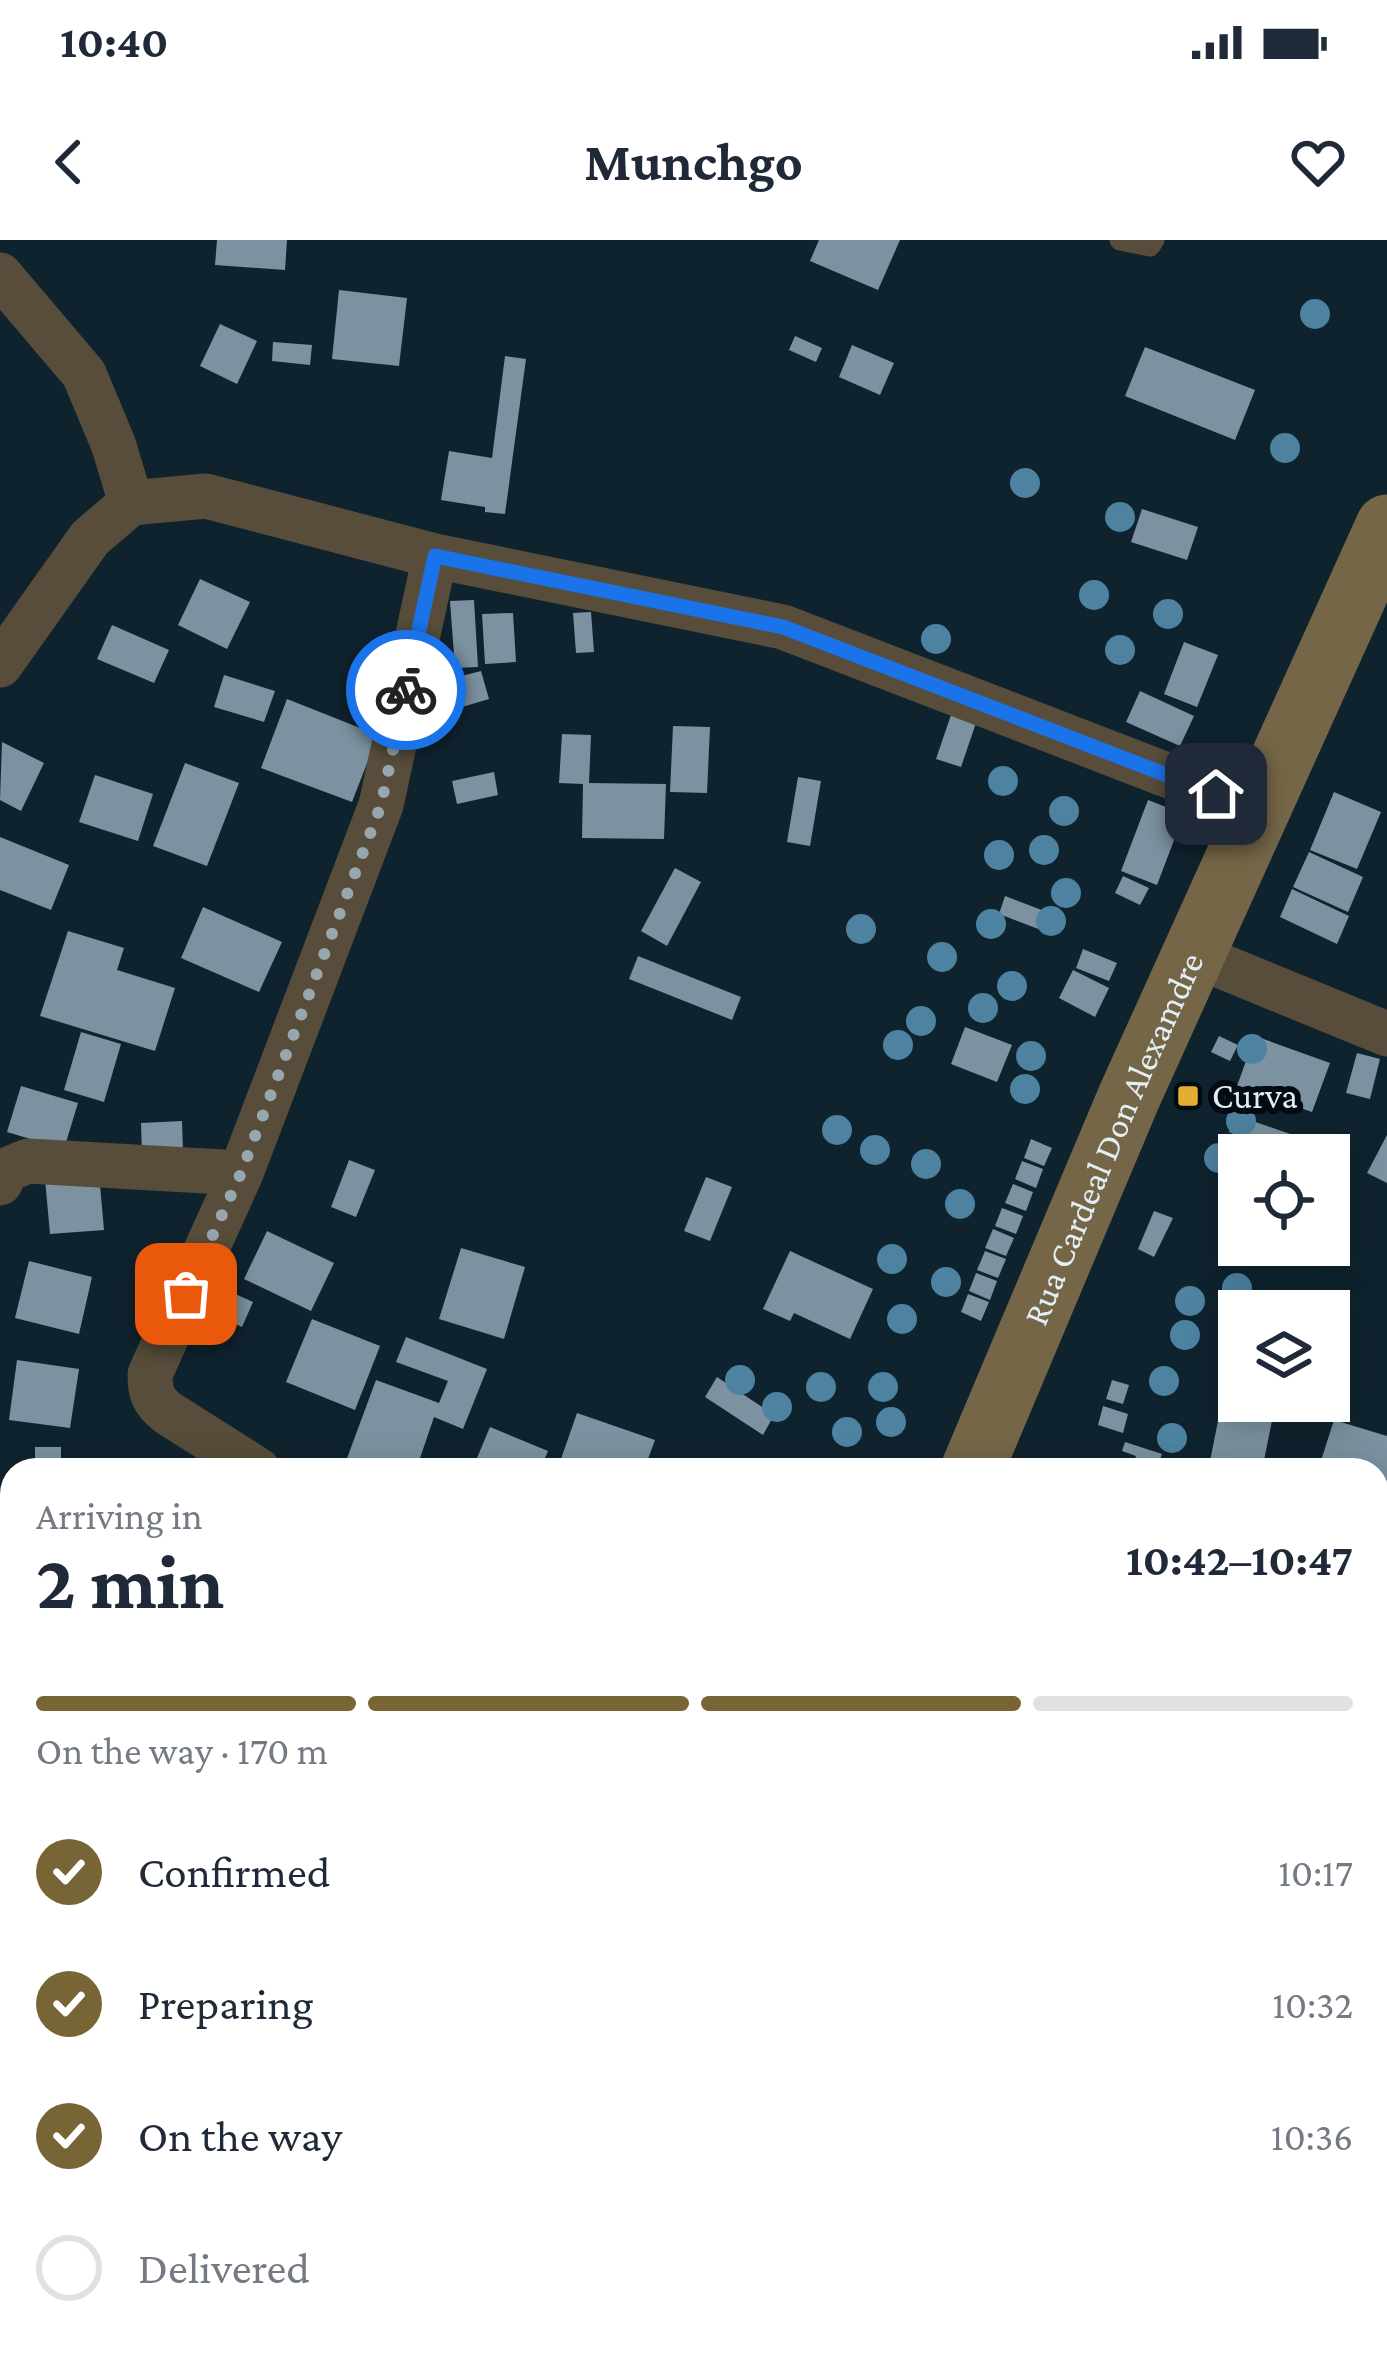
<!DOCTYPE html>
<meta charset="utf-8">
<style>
body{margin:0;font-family:"Crimson Pro",serif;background:#f2f2f3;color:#1f2937;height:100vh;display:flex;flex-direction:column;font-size:45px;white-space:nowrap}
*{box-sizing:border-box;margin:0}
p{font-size:39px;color:#747a83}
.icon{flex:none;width:66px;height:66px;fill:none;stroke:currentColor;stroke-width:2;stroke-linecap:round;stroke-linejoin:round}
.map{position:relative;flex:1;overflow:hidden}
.drawer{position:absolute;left:0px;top:1218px;width:1389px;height:903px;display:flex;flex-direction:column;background:#fff;border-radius:36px 36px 0 0;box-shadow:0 6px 30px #0003}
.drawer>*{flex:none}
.controls{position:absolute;left:1218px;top:894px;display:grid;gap:24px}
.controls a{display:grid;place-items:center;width:132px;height:132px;border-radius:0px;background:#fff;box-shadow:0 6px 30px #0003;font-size:60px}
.pin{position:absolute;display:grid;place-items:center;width:102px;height:102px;color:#fff;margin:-51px;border-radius:24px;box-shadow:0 6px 18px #0006}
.courier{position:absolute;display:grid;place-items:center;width:120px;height:120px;margin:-60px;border:9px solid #1a73e8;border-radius:50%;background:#fff;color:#222;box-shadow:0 3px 15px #0007}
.headline em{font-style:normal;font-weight:700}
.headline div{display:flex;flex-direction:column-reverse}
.headline{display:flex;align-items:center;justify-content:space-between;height:204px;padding:0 36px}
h1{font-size:78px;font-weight:700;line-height:90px}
.bar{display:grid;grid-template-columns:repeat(4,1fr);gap:18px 12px;align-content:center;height:144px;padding:0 36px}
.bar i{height:15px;border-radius:9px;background:#e0e1e3}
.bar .on{background:#776536}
.bar p{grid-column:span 4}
ol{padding:0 36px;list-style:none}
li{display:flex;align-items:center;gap:36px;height:132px}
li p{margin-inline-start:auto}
li .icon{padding:12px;border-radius:50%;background:#776536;color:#fff;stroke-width:4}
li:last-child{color:#747a83}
li i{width:66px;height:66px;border:6px solid #e0e1e3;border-radius:50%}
.status{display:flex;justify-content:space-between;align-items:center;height:84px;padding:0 60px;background:#fff;direction:ltr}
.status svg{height:33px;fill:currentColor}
header{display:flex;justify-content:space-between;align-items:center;height:156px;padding:0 36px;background:#fff;font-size:54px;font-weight:700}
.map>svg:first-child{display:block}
.building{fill:#7c92a0}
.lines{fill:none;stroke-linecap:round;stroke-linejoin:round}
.lane{stroke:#574d3a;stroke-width:21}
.street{stroke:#574d3a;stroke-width:45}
.secondary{stroke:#756647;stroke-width:63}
.tree{fill:#4d83a1}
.done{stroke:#98a7af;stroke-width:12;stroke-dasharray:0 21.6}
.route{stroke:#1a73e8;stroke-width:15}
.poi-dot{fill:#e2af34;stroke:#040b10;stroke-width:4.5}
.labels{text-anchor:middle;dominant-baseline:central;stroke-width:12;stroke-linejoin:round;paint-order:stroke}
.poi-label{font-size:36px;fill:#e1eef5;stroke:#040b10;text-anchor:start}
.street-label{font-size:36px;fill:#e1eef5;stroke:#040b10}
</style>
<div class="status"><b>10:40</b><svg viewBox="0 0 49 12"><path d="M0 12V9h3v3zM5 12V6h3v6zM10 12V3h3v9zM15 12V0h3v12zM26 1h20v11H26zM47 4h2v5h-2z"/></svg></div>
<header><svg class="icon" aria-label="back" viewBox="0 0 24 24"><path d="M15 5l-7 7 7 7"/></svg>Munchgo<svg class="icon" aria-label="heart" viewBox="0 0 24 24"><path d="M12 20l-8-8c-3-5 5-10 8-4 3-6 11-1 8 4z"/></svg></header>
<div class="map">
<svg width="1387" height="2120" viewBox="0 0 1387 2120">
<rect width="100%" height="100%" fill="#0f232e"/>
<!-- building -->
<path class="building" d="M217,0H287L285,30L215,25Z
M819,0H900L878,50L810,21Z
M339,50L407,58L399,126L332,119Z
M220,84L257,101L237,144L200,126Z
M795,96L822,108L816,122L789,110Z
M273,102L312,105L310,125L272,121Z
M852,105L894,123L880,155L839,137Z
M1145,107L1255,150L1235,200L1125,156Z
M505,116L526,119L505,274L485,272V267L441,260L449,211L492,218Z
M1142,269L1198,287L1187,320L1131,302Z
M200,339L250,362L227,409L178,385Z
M474,360L478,427L455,428L450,361Z
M591,372L594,412L576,413L573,373Z
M513,373L516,422L485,424L482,374Z
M112,385L169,410L154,443L97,419Z
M1184,402L1218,415L1197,467L1164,454Z
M481,431L489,459L442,473L434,443Z
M224,435L275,451L264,482L214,467Z
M1140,451L1194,476L1180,506L1126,482Z
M287,459L378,495L352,562L261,528Z
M952,472L977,480L961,527L936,519Z
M673,486L710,487L707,553L670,552Z
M562,494L591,495L589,543L666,544L664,599L582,598L583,544L559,543Z
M2,502L44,523L21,571L0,560Z
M185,523L239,543L207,626L153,606Z
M494,532L498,555L457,564L452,541Z
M95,535L153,554L138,601L79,582Z
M798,537L821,541L810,606L787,602Z
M1334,552L1381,572L1357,629L1310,610Z
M1148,560L1184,574L1157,645L1121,631Z
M0,597L69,625L51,670L0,650Z
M1309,612L1363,637L1348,672L1293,647Z
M675,628L701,642L667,706L641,691Z
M1123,636L1149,648L1140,665L1115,653Z
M1292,649L1349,676L1337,704L1280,677Z
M1005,656L1047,672L1041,690L999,674Z
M203,667L282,702L259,752L181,718Z
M68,691L124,708L117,730L175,748L155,811L40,776Z
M1083,709L1117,723L1109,741L1076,728Z
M638,716L741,757L732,780L629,739Z
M1073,730L1109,748L1095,777L1059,758Z
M965,787L1012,805L997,842L951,824Z
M81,792L121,804L104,862L64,850Z
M1219,796L1238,805L1230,821L1211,812Z
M1255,796L1330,823L1312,872L1237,846Z
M1357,813L1380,819L1370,859L1346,853Z
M21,846L78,863L64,909L7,892Z
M1235,875L1311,901L1305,915H1292L1229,892Z
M182,881L183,913L142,915L141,883Z
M1387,895V943L1367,933Z
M1031,899L1052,908L1044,926L1024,918Z
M349,920L375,930L356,977L331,967Z
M1022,921L1043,929L1036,948L1015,939Z
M99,934L104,990L50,994L45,939Z
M706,937L732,947L710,1001L684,991Z
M1013,944L1033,952L1026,971L1005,963Z
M1002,968L1023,976L1016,994L995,986Z
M1154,971L1173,978L1154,1017L1138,1009Z
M993,989L1014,998L1006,1016L985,1008Z
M267,991L334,1023L311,1071L244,1039Z
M461,1008L525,1027L504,1099L439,1079Z
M790,1011L873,1049L850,1099L794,1073L790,1081L763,1069Z
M985,1011L1006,1019L998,1038L977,1030Z
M29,1021L92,1037L79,1094L15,1078Z
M976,1033L997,1041L990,1060L969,1051Z
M200,1038L253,1062L242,1087L189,1063Z
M968,1054L989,1062L981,1081L961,1072Z
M312,1079L380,1106L355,1170L286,1142Z
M406,1097L487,1129L463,1189L434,1177L416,1230H370L346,1221L376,1140L439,1163L448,1141L396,1122Z
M17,1120L79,1129L70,1188L9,1180Z
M717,1137L774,1175L763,1195L705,1157Z
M1112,1140L1129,1145L1123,1164L1106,1159Z
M1225,1146L1239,1150V1161H1276L1262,1230L1210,1221Z
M1103,1166L1128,1174L1123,1193L1098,1185Z
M577,1173L655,1200L644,1230H593L561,1219Z
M1334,1180L1387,1196V1273L1377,1270V1230H1318Z
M490,1187L548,1211L540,1230H472Z
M1125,1202L1162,1214L1156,1230H1131L1136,1216L1122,1211Z
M35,1207H61V1230H35Z
M0,1839L12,1843V1898L0,1893Z
M0,1911L12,1915V1973L0,1969Z
M1387,1916V1995L1377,1991V1938Z
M381,2109H437L435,2120Z
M480,2109H541V2120H479Z
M1127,2109H1182L1177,2120H1122Z"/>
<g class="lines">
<!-- lane -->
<path class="lane" d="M1120,0L1150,6L1154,0"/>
<!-- street -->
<path class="street" d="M0,35L84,134L114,206L131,263
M0,425L90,298L131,263L206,256L435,316L783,387L1260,571
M1192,714L1387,794
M241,933L150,1134C150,1153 153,1161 168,1173L258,1230
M0,943L6,930L28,921L241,933L381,565L435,316
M1377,1372L1387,1349
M0,1512L12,1516
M1377,1777L1387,1781
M0,1820L12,1824"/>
<!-- secondary -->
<g class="secondary">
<path id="s1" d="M972,1230L1129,857L1387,286"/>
<path d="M610,2120L615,2109"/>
</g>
</g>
<!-- trees -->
<g class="tree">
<circle cx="1315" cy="74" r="15"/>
<circle cx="1285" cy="208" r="15"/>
<circle cx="1025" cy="243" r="15"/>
<circle cx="1120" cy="277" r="15"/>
<circle cx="1094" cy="355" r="15"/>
<circle cx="1168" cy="374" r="15"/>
<circle cx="936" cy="399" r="15"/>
<circle cx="1120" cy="410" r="15"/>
<circle cx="1003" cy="541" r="15"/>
<circle cx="1064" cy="571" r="15"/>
<circle cx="1044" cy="610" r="15"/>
<circle cx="999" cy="615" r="15"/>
<circle cx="1066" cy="653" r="15"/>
<circle cx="1051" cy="681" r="15"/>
<circle cx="991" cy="684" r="15"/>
<circle cx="861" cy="689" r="15"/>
<circle cx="942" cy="717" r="15"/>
<circle cx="1012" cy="746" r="15"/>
<circle cx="983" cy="768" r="15"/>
<circle cx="921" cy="781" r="15"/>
<circle cx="898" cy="805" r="15"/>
<circle cx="1252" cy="809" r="15"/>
<circle cx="1031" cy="816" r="15"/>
<circle cx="1025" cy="849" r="15"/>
<circle cx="1241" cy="881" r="15"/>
<circle cx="837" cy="890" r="15"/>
<circle cx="875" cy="910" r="15"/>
<circle cx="1219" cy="918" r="15"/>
<circle cx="926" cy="924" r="15"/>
<circle cx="960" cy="964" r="15"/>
<circle cx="892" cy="1019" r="15"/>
<circle cx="946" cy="1042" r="15"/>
<circle cx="1237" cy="1048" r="15"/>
<circle cx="1190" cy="1061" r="15"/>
<circle cx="902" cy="1079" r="15"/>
<circle cx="1185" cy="1095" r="15"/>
<circle cx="740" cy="1140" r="15"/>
<circle cx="1164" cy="1141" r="15"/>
<circle cx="821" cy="1147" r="15"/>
<circle cx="883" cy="1147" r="15"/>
<circle cx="777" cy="1167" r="15"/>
<circle cx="891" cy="1182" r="15"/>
<circle cx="847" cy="1192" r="15"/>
<circle cx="1172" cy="1198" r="15"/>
</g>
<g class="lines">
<!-- done -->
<path class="done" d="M186,1054L241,933L381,565L406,450"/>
<!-- route -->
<path class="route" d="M406,450L435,316L783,387L1216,554"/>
</g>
<!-- markers -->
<rect class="poi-dot" x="1176" y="844" width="24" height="24" rx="6"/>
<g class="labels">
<!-- poi labels -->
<g class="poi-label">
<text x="1212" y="856">Curva</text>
</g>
<!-- street labels -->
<g class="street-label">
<text stroke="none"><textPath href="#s1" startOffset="360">Rua Cardeal Don Alexamdre</textPath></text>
</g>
</g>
</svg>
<div class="controls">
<a><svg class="icon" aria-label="locate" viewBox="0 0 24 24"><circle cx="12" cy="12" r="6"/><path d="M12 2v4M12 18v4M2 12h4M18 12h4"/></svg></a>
<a><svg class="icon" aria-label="layers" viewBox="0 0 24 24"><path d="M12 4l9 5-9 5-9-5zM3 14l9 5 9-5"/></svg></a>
</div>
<div class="pin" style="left:186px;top:1054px;background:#ea580c"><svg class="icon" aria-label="bag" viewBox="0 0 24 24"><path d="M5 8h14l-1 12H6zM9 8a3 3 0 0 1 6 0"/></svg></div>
<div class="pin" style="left:1216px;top:554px;background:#1f2937"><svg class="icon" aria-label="home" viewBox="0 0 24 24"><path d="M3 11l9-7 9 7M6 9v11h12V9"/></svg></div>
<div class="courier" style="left:406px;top:450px"><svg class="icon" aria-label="bike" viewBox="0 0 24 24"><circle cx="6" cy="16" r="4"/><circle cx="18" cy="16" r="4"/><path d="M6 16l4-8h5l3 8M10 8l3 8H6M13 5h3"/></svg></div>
<section class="drawer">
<div class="headline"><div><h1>2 min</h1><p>Arriving in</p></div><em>10:42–10:47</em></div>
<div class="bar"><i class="on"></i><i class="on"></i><i class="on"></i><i></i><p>On the way · 170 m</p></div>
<ol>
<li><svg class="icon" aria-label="check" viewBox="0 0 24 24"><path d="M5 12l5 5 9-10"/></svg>Confirmed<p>10:17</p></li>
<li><svg class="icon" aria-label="check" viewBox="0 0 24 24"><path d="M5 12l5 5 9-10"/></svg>Preparing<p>10:32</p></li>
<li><svg class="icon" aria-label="check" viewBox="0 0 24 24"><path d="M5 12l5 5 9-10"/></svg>On the way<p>10:36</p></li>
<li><i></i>Delivered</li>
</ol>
</section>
</div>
